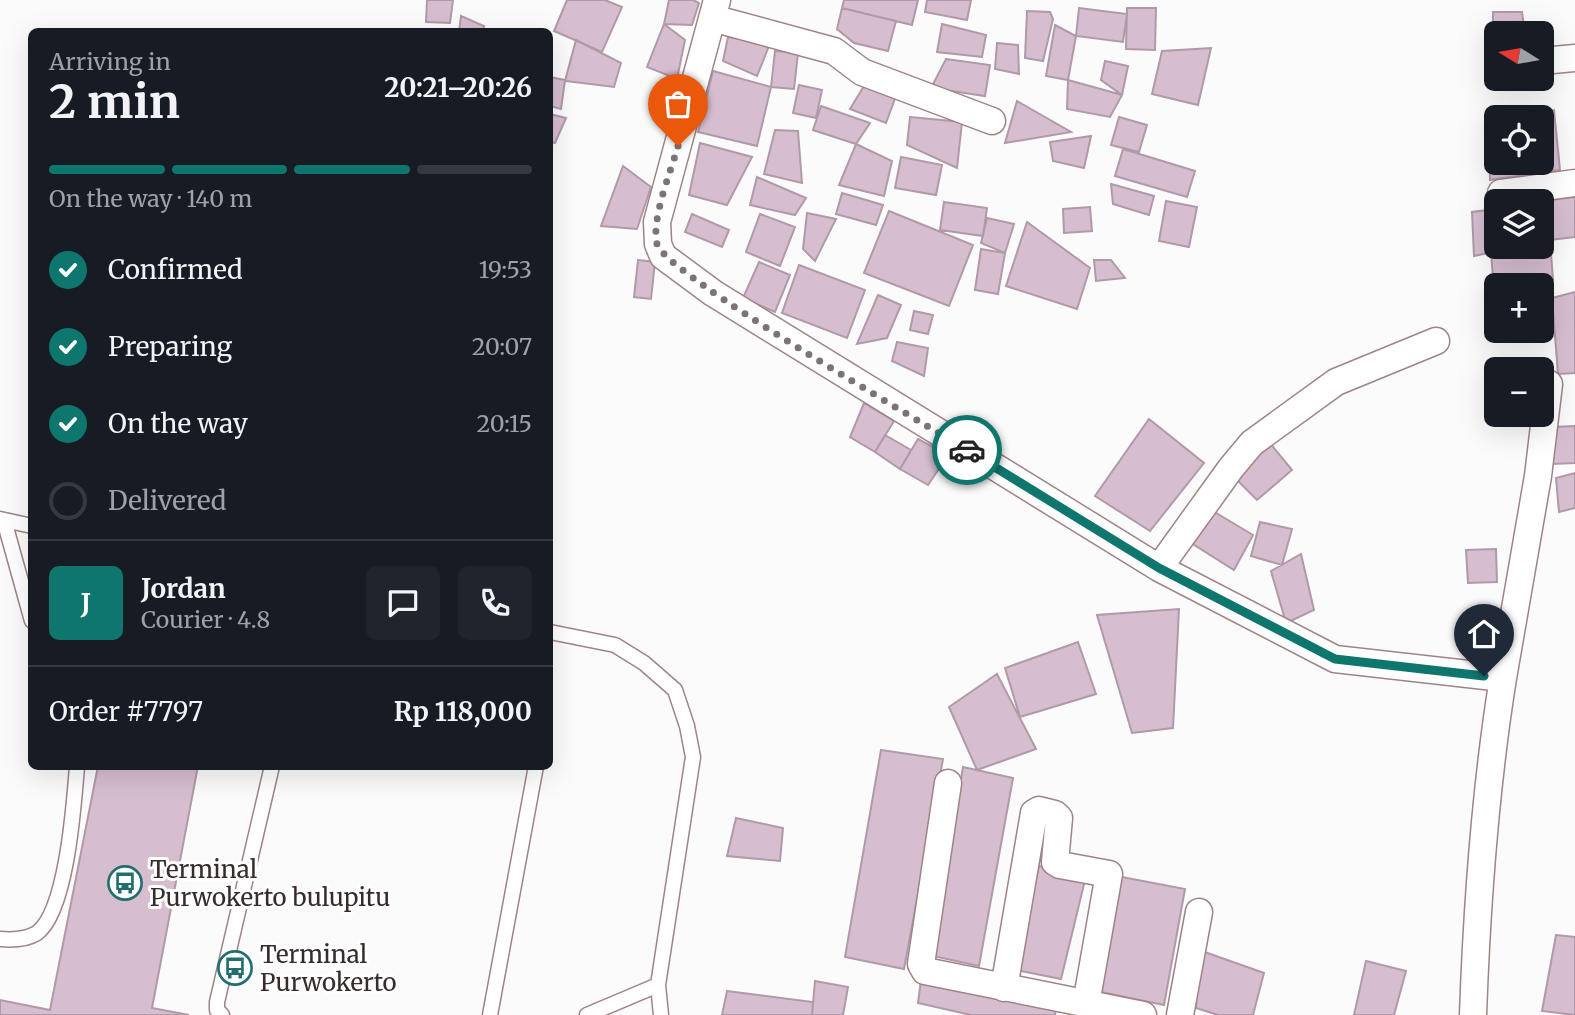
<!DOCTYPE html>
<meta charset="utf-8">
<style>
body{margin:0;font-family:Merriweather,serif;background:#20242c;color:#f1f3f6;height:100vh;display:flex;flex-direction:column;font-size:26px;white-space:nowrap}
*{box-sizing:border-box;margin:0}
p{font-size:23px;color:#9ea1a6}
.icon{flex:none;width:38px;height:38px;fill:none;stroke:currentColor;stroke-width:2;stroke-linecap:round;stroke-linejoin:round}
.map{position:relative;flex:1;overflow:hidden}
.drawer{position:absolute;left:28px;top:28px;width:525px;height:742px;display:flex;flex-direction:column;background:#171b24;border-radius:10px;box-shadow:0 7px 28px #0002}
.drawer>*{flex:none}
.needle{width:46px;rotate:281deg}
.controls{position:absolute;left:1484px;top:21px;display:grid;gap:14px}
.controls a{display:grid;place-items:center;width:70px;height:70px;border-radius:10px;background:#171b24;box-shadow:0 7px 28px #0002;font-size:35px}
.pin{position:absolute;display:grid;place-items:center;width:60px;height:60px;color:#fff;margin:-72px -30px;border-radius:50% 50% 50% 0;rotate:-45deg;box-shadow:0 0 7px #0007}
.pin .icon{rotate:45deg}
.courier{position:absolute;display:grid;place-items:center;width:70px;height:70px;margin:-35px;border:5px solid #0f766e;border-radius:50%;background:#fff;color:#222;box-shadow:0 2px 9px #0007}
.overview em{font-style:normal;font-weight:700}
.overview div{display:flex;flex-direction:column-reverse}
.overview{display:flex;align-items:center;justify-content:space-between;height:119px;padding:0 21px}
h1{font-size:46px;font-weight:700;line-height:52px}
.bar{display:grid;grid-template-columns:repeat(4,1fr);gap:10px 7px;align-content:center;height:84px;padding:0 21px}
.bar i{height:9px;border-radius:5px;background:#363941}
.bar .active{background:#0f766e}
.bar p{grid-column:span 4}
.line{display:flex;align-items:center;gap:18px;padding:0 21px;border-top:2px solid #363941}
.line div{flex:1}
.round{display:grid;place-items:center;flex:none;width:74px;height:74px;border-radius:10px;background:#20242c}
ol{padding:0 21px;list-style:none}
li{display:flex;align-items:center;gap:21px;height:77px}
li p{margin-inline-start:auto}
li .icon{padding:7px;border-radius:50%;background:#0f766e;color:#fff;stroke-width:4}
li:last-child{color:#9ea1a6}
li i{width:38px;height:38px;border:4px solid #363941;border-radius:50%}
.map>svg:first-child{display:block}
.building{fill:#d6becf;stroke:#b099a9;stroke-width:2;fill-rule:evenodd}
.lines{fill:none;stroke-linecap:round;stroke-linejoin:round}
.service-casing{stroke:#a08387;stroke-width:17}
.minor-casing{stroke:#a08387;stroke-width:29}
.service{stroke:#fff;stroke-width:14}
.minor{stroke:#fff;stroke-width:26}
.done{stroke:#7c7474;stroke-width:7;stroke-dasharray:0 12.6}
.route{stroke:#0f766e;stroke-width:9}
.labels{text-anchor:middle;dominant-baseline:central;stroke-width:6;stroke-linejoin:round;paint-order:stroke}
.poi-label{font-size:24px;fill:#372b2c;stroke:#fff;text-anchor:start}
</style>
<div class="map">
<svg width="1575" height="1015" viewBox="0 0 1575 1015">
<rect width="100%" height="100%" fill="#fbfbfb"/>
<!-- building -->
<path class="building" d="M427,0H453L450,23L426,22Z
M567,0H605L622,7L602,52L554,31Z
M669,0H693L699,3L692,25L664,24Z
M844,0H918L912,25L842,8Z
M927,0H971L967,20L925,12Z
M842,8L896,21L888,51L854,43L837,29Z
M1079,8L1127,14L1123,42L1076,36Z
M1127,8H1156L1155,50L1126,49Z
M1027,11L1050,12L1053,19L1043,61L1025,58Z
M1493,12H1522L1525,33H1496V44H1493Z
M461,16L484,26L483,32H459Z
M664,24L685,40L677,79L647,67Z
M942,24L986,35L982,57L937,52Z
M1055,25L1076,36L1068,80L1046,76Z
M728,37L774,42L769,46L757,76L723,61Z
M576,40L621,63L614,87L565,81Z
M997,43L1018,45L1019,74L995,69Z
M1211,48L1198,105L1152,94L1162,51Z
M775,51L798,53L794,89L771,87Z
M946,59L990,65L985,96L931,88Z
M1105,61L1128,66L1122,95L1101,80Z
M713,71L771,87L757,146L698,132Z
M550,77L565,80L561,109L550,106Z
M1068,80L1122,95L1110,117L1067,109Z
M799,85L822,90L816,118L793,113Z
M864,86L896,96L886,123L850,109Z
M1017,101L1071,132L1005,143Z
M821,106L870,123L856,144L813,130Z
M1554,110L1560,170L1490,180L1488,117ZM1496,117H1542V163H1496Z
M550,114L566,118L555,143L550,142Z
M910,117L962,122L957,168L907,145Z
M1119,117L1147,125L1139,152L1111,145Z
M775,130L798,131L802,183L764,174Z
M1091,136L1084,168L1053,161L1050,142Z
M700,143L752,157L727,205L689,195Z
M856,144L892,161L884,196L839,185Z
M1123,149L1195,171L1187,197L1115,176Z
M901,157L942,165L936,195L895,188Z
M623,166L651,187L637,229L601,226Z
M757,177L806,198L795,215L750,205Z
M1575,183V237L1550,240L1542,228V201H1510Z
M1111,184L1154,196L1149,215L1113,204Z
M842,193L883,205L876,225L836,214Z
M1166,201L1197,207L1189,247L1159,241Z
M944,202L987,208L983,236L940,230Z
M1090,207L1092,231L1064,233L1063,209Z
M1496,209V247H1517L1474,256L1472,212Z
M889,211L973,245L949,306L864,273Z
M807,213L836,219L815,261L803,249Z
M692,214L729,230L722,247L685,232Z
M760,214L795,227L780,266L746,252Z
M987,218L1014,224L1005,253L981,243Z
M1027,222L1090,268L1077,309L1006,286Z
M1550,240L1553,280L1496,285L1494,289L1491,253L1519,247H1542V241Z
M981,249L1005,253L998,294L975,290Z
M638,260L655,262L651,299L634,297Z
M1094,260H1111L1125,278L1096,281Z
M759,262L790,275L775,312L743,298Z
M799,265L865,290L847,338L782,313Z
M1575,292V373L1558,374L1552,298Z
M878,295L901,305L887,338L857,344Z
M914,311L933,315L928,334L910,330Z
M897,342L928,348L924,376L892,361Z
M864,403L894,421L875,452L850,437Z
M1149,419L1204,463L1150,531L1095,496Z
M1575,426V463L1552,464V427Z
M885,435L911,450L900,469L875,452Z
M1264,436L1292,470L1257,500L1229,472Z
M918,439L948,455L928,485L900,469Z
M1575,473V508L1559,512L1556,478Z
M1213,511L1253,535L1234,570L1188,541Z
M1260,522L1292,529L1282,565L1251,556Z
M1496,549L1497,582L1468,583L1466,550Z
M1301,554L1314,610L1286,623L1271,571Z
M1179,609L1173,728L1132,733L1097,615Z
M1078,642L1096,694L1020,717L1005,668Z
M997,674L1036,749L977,770L949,707Z
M881,750L943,759L904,969L845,957Z
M98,766H198L152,1008L189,1015H0V1000L50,1010Z
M963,767L1013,778L979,966L933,956Z
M736,818L783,828L780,861L727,856Z
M1039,866L1086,876L1061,979L1016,970Z
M1122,877L1185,889L1164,1005L1101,992Z
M1556,935L1575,937V1015L1542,1011Z
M1199,950L1264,973L1253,1015H1218L1196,1008Z
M1366,961L1406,971L1394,1015H1354Z
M921,980L1056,1008L1055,1015H971L918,1003Z
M815,981L848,987L843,1015H812Z
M727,991L813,1002L812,1015H722Z"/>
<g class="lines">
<!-- service casing -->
<g class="service-casing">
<path id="service" d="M0,519L32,526
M4,520L32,621
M550,632L615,645L644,663L675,690L687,726L693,757L658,985L661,1015
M0,939C12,940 26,940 37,933C67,911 74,803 77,766
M222,1015L217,1010V1002L272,766
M490,1015L536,766
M587,1015L658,985"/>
</g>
<!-- minor casing -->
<g class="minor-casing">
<path id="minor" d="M717,0L657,222L658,244L663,256L713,293L1159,568L1335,659L1503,678C1485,790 1477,902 1473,1015
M712,18L834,51L862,72L992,121
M1542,61L1575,58
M1501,193L1575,183
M1159,568L1231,468L1252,443L1336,382L1436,341
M1503,678L1538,476L1549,384
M948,783L921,964L925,971L1143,1015
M1004,988L1034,813L1039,810L1055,814L1059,818L1055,862L1060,865L1109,874L1086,1004
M1180,1015L1199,912"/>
</g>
<!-- service -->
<use href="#service" class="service"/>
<!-- minor -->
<use href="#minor" class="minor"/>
</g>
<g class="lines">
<!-- done -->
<path class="done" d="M678,146C671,171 651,219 657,244C664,273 925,424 967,450"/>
<!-- route -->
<path class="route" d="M967,450L1159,568L1335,659L1484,676"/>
</g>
<!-- icons -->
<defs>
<g id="bus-ring" transform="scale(1.75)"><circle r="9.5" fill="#fff" stroke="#216d6f" stroke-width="1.5"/><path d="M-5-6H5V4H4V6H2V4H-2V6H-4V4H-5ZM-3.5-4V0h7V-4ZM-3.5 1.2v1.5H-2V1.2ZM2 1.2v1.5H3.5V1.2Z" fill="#216d6f"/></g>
</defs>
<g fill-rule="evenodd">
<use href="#bus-ring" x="125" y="883"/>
<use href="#bus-ring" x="235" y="968"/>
</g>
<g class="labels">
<!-- poi labels -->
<g class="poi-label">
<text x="150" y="869">Terminal<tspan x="150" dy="28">Purwokerto bulupitu</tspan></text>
<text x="260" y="954">Terminal<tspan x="260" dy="28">Purwokerto</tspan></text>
</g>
</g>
</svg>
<div class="controls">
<a><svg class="needle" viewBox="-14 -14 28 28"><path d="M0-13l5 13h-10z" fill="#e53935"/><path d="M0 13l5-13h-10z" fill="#9ea1a6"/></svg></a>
<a><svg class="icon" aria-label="locate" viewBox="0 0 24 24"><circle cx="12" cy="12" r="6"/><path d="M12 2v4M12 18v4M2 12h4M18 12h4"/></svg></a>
<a><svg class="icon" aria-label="layers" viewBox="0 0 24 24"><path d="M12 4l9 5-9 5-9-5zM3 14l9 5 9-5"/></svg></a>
<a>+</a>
<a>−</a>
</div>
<div class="pin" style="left:678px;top:146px;background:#ea580c"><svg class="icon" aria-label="bag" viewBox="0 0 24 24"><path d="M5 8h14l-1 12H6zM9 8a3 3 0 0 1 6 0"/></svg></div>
<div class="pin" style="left:1484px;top:676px;background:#1f2937"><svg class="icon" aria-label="home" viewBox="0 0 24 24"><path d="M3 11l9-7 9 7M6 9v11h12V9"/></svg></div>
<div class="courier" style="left:967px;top:450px"><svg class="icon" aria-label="car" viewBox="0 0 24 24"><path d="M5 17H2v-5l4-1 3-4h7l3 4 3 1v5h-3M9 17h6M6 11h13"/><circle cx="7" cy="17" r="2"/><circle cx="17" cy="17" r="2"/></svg></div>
<section class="drawer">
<div class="overview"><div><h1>2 min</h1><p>Arriving in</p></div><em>20:21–20:26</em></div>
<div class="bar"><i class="active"></i><i class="active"></i><i class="active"></i><i></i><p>On the way · 140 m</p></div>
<ol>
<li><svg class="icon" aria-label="check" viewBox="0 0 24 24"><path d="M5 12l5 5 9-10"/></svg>Confirmed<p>19:53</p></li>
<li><svg class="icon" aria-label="check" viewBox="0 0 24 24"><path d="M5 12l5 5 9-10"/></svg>Preparing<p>20:07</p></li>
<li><svg class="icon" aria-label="check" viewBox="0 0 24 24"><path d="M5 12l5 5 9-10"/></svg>On the way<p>20:15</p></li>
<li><i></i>Delivered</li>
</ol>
<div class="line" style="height:126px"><b class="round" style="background:#0f766e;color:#fff">J</b><div><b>Jordan</b><p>Courier · 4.8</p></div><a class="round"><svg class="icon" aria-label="chat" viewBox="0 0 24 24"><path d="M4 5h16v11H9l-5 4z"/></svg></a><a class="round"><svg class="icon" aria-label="phone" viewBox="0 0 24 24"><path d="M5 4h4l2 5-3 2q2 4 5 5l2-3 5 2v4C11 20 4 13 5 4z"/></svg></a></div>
<div class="line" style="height:91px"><div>Order #7797</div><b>Rp 118,000</b></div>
</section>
</div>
